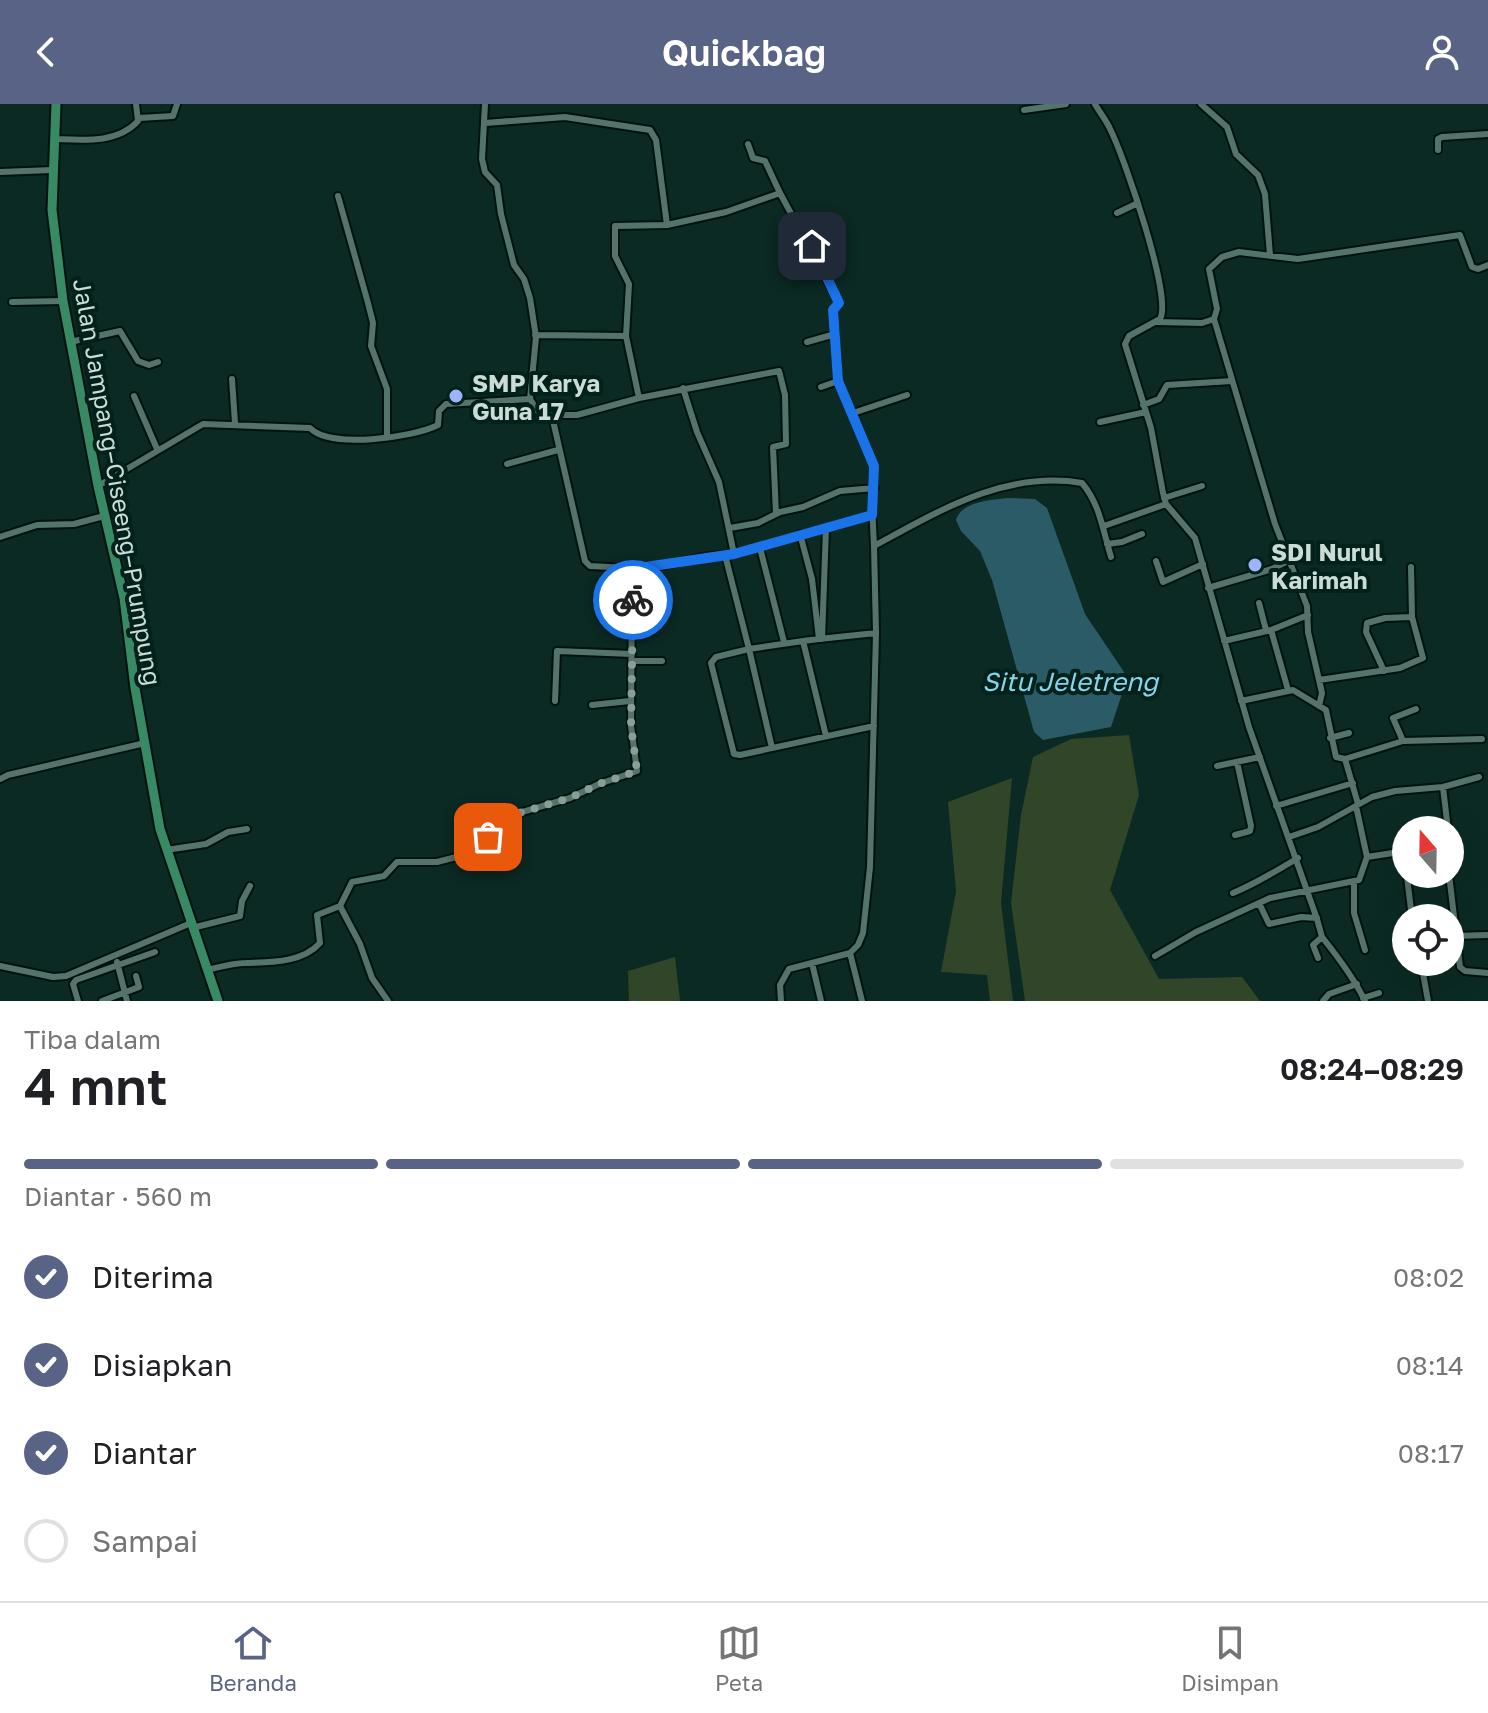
<!DOCTYPE html>
<html lang="id">
<meta charset="utf-8">
<style>
body{margin:0;font-family:"Golos Text",sans-serif;background:#f2f2f2;color:#202124;height:100vh;display:flex;flex-direction:column;font-size:30px;white-space:nowrap}
*{box-sizing:border-box;margin:0}
p{font-size:26px;color:#757577}
.icon{flex:none;width:44px;height:44px;fill:none;stroke:currentColor;stroke-width:2;stroke-linecap:round;stroke-linejoin:round}
.map{position:relative;height:897px;overflow:hidden}
.drawer{display:flex;flex-direction:column;background:#fff;flex:1}
.drawer>*{flex:none}
.needle{width:52px;rotate:340deg}
.buttons{position:absolute;left:1392px;top:712px;display:grid;gap:16px}
.buttons a{display:grid;place-items:center;width:72px;height:72px;border-radius:50%;background:#fff;box-shadow:0 8px 32px #0002;font-size:40px}
.pin{position:absolute;display:grid;place-items:center;width:68px;height:68px;color:#fff;margin:-34px;border-radius:16px;box-shadow:0 4px 12px #0006}
.courier{position:absolute;display:grid;place-items:center;width:80px;height:80px;margin:-40px;border:6px solid #1a73e8;border-radius:50%;background:#fff;color:#222;box-shadow:0 2px 10px #0007}
.overview em{font-style:normal;font-weight:600}
.overview div{display:flex;flex-direction:column-reverse}
.overview{display:flex;align-items:center;justify-content:space-between;height:136px;padding:0 24px}
h1{font-size:52px;font-weight:600;line-height:60px}
.bar{display:grid;grid-template-columns:repeat(4,1fr);gap:12px 8px;align-content:center;height:96px;padding:0 24px}
.bar i{height:10px;border-radius:6px;background:#e0e0e0}
.bar .active{background:#596386}
.bar p{grid-column:span 4}
ol{padding:0 24px;list-style:none}
li{display:flex;align-items:center;gap:24px;height:88px}
li p{margin-inline-start:auto}
li .icon{padding:8px;border-radius:50%;background:#596386;color:#fff;stroke-width:4}
li:last-child{color:#757577}
li i{width:44px;height:44px;border:4px solid #e0e0e0;border-radius:50%}
header{display:flex;justify-content:space-between;align-items:center;height:104px;padding:0 24px;background:#596386;color:#fff;font-size:36px;font-weight:600}
.dock{display:flex;justify-content:space-around;align-items:center;height:112px;border-top:2px solid #e0e0e0;background:#fff;font-size:22px;color:#757577}
.dock a{display:grid;justify-items:center;gap:4px}
.dock .active{color:#596386}
.map>svg:first-child{display:block}
.green{fill:#314529}
.water{fill:#2b5b66}
.lines{fill:none;stroke-linecap:round;stroke-linejoin:round}
.minor-casing{stroke:#00120d;stroke-width:10}
.primary-casing{stroke:#00120d;stroke-width:13}
.minor{stroke:#54746b;stroke-width:6}
.primary{stroke:#388a64;stroke-width:9}
.done{stroke:#889e97;stroke-width:8;stroke-dasharray:0 14.4}
.route{stroke:#1a73e8;stroke-width:10}
.poi-dot{fill:#9fb3fd;stroke:#02211a;stroke-width:3}
.labels{text-anchor:middle;dominant-baseline:central;stroke-width:8;stroke-linejoin:round;paint-order:stroke}
.poi-label{font-size:24px;font-weight:bold;fill:#cbdcd6;stroke:#02211a;text-anchor:start}
.street-label{font-size:24px;fill:#cbdcd6;stroke:#02211a}
.water-label{font-size:26px;font-style:italic;fill:#83d6e9;stroke:#02211a}
</style>
<header><svg class="icon" aria-label="back" viewBox="0 0 24 24"><path d="M15 5l-7 7 7 7"/></svg>Quickbag<svg class="icon" aria-label="person" viewBox="0 0 24 24"><circle cx="12" cy="8" r="4"/><path d="M4 21q1-7 8-7t8 7"/></svg></header>
<div class="map">
<svg width="1488" height="897" viewBox="0 0 1488 897">
<rect width="100%" height="100%" fill="#0b2a23"/>
<!-- green -->
<path class="green" d="M1129,631L1139,691L1110,786L1159,875L1242,873L1260,897H1025L1011,799L1021,711L1033,653L1071,635Z
M1012,674L1001,799L1013,897H990L987,871L941,868L956,787L948,698Z
M675,853L680,897H629L628,867Z"/>
<!-- water -->
<path class="water" d="M1008,394L1035,395L1047,404L1085,510L1124,568L1125,581L1111,623L1043,636L1034,628L992,476L980,447L961,427L956,416C962,397 991,396 1008,394Z"/>
<g class="lines">
<!-- minor casing -->
<g class="minor-casing">
<path id="minor" d="M485,0L482,55L485,68L497,81L501,110L514,161L524,175L530,194L536,233L530,295L540,311H577L639,294L779,267L785,291L786,340L773,343L776,410
M1095,0C1100,9 1107,17 1111,27C1124,53 1173,194 1160,215L1129,232L1125,240L1151,324L1163,389L1166,400L1195,434L1249,623L1317,815L1322,833L1313,841L1318,854
M1201,0L1227,23L1236,50L1258,71L1265,90L1270,151
M1024,6L1066,0
M139,14L173,12L177,0
M485,19L565,13L650,26L656,36L667,121L726,108L780,89L837,195L839,199L833,206L838,277
M54,35C83,36 117,40 138,17L136,0
M748,40L753,54L765,57L780,89
M1438,46V35L1442,33L1488,30
M0,68L52,66
M338,92L368,199L373,219L371,242L387,285V332
M1117,109L1138,99
M12,198L63,197
M1214,215L1275,420L1307,502L1308,528L1322,589L1319,602
M1156,218L1202,219L1214,215L1217,205L1209,165L1222,153L1239,148L1298,155L1460,131L1472,163L1478,165L1488,161
M535,231L626,232
M70,238L120,227L138,257L149,261L158,258
M807,238L835,230
M232,275L235,319
M821,283L838,277L874,362L872,401L874,442C939,407 1005,366 1082,379C1100,400 1103,427 1111,453
M683,284L697,328L719,378L734,450
M134,292L157,345
M639,294L626,232L629,180L615,152V122L667,121
M1143,301L1159,295L1167,281L1232,277
M853,309L907,291
M552,312L585,457L590,462L647,465L708,452L734,450L872,411
M1100,318L1146,308
M507,360L558,346
M98,382L203,320L310,324C330,345 412,334 438,321L439,307L446,300L530,295
M1164,394L1202,382
M1104,422L1166,400
M730,424L758,419L780,408L803,403L840,387L875,384
M800,430L812,475L819,535L803,537L826,632
M0,433L37,421L74,420L104,412
M1107,440L1122,438L1142,430
M760,444L784,538
M725,451L749,545L716,553L711,559L734,650L740,651L874,622
M1156,457L1163,478L1203,460
M1208,484L1272,465L1292,455
M1259,499L1266,526
M1271,526L1288,586
M819,535L876,529
M822,535L826,424
M1224,537L1271,526L1308,511
M632,557H662
M1384,567L1366,528L1367,519L1385,514L1412,513
M1319,576L1400,564L1423,554L1412,513L1411,463
M555,597L557,547L632,550
M1241,597L1293,586L1326,606L1336,653L1345,655L1358,700
M592,601L630,597
M1330,634L1349,629
M1403,637L1393,614L1416,605
M772,644L749,545L803,537
M1345,655L1403,637L1482,635
M1217,662L1260,653
M0,675L8,671L145,639
M1443,683L1448,726
M1276,702L1353,679
M1356,702L1367,753
M1235,731L1250,727L1251,722L1237,658
M1289,733L1318,723L1372,693L1395,687L1443,683L1479,673
M166,746L206,740L228,728L247,725
M1404,748L1412,814
M1449,770L1460,863L1465,867L1488,869
M1354,777V809L1365,846
M1233,789C1257,779 1276,767 1298,754
M1259,799L1269,820L1301,813L1317,814
M340,802L360,840L372,874L388,897
M192,824L240,812L242,797L250,782
M1454,832L1488,831
M1322,833C1338,853 1354,874 1365,897
M850,849L862,897
M1155,852L1196,828L1270,794L1359,776L1367,753L1406,747
M117,858L127,897
M1421,858L1428,897
M812,859L821,897
M0,862L53,873L66,872L191,819
M207,866C219,863 233,859 246,859C271,858 302,859 320,839L317,811L340,802L352,778L384,772L397,758H437L472,749L482,743L493,723L502,714L570,694L599,680L637,667L631,622L632,465
M1363,894L1379,889
M78,897L73,880L76,876L155,848
M102,897L139,883L136,872
M781,897L780,881L789,865L850,849L858,841L863,829L870,763L876,529L874,442
M1323,897L1329,890L1357,880"/>
</g>
<!-- primary casing -->
<g class="primary-casing">
<path id="primary" d="M56,0L52,106L63,197L98,382L124,494L135,584L160,725L218,897"/>
</g>
<!-- minor -->
<use href="#minor" class="minor"/>
<!-- primary -->
<use href="#primary" class="primary"/>
</g>
<g class="lines">
<!-- done -->
<path class="done" d="M488,733L502,714L570,694L599,680L637,667L631,622L633,496"/>
<!-- route -->
<path class="route" d="M633,496L632,465L734,450L872,411L874,362L838,277L833,206L839,199L812,142"/>
</g>
<!-- markers -->
<g class="poi-dot">
<circle cx="456" cy="292" r="8"/>
<circle cx="1255" cy="461" r="8"/>
</g>
<g class="labels">
<!-- poi labels -->
<g class="poi-label">
<text x="472" y="278">SMP Karya<tspan x="472" dy="28">Guna 17</tspan></text>
<text x="1271" y="447">SDI Nurul<tspan x="1271" dy="28">Karimah</tspan></text>
</g>
<!-- street labels -->
<g class="street-label">
<text transform="translate(118 378) rotate(80)">Jalan Jampang–Ciseeng–Prumpung</text>
</g>
<!-- water labels -->
<g class="water-label">
<text x="1070" y="577">Situ Jeletreng</text>
</g>
</g>
</svg>
<div class="buttons">
<a><svg class="needle" viewBox="-14 -14 28 28"><path d="M0-13l5 13h-10z" fill="#e53935"/><path d="M0 13l5-13h-10z" fill="#757577"/></svg></a>
<a><svg class="icon" aria-label="locate" viewBox="0 0 24 24"><circle cx="12" cy="12" r="6"/><path d="M12 2v4M12 18v4M2 12h4M18 12h4"/></svg></a>
</div>
<div class="pin" style="left:488px;top:733px;background:#ea580c"><svg class="icon" aria-label="bag" viewBox="0 0 24 24"><path d="M5 8h14l-1 12H6zM9 8a3 3 0 0 1 6 0"/></svg></div>
<div class="pin" style="left:812px;top:142px;background:#1f2937"><svg class="icon" aria-label="home" viewBox="0 0 24 24"><path d="M3 11l9-7 9 7M6 9v11h12V9"/></svg></div>
<div class="courier" style="left:633px;top:496px"><svg class="icon" aria-label="bike" viewBox="0 0 24 24"><circle cx="6" cy="16" r="4"/><circle cx="18" cy="16" r="4"/><path d="M6 16l4-8h5l3 8M10 8l3 8H6M13 5h3"/></svg></div>
</div>
<section class="drawer">
<div class="overview"><div><h1>4 mnt</h1><p>Tiba dalam</p></div><em>08:24–08:29</em></div>
<div class="bar"><i class="active"></i><i class="active"></i><i class="active"></i><i></i><p>Diantar · 560 m</p></div>
<ol>
<li><svg class="icon" aria-label="check" viewBox="0 0 24 24"><path d="M5 12l5 5 9-10"/></svg>Diterima<p>08:02</p></li>
<li><svg class="icon" aria-label="check" viewBox="0 0 24 24"><path d="M5 12l5 5 9-10"/></svg>Disiapkan<p>08:14</p></li>
<li><svg class="icon" aria-label="check" viewBox="0 0 24 24"><path d="M5 12l5 5 9-10"/></svg>Diantar<p>08:17</p></li>
<li><i></i>Sampai</li>
</ol>
</section>
<nav class="dock">
<a class="active"><svg class="icon" aria-label="home" viewBox="0 0 24 24"><path d="M3 11l9-7 9 7M6 9v11h12V9"/></svg>Beranda</a>
<a><svg class="icon" aria-label="map" viewBox="0 0 24 24"><path d="M3 6l6-2 6 2 6-2v14l-6 2-6-2-6 2zM9 4v14M15 6v14"/></svg>Peta</a>
<a><svg class="icon" aria-label="saved" viewBox="0 0 24 24"><path d="M7 4h10v16l-5-4-5 4z"/></svg>Disimpan</a>
</nav>
